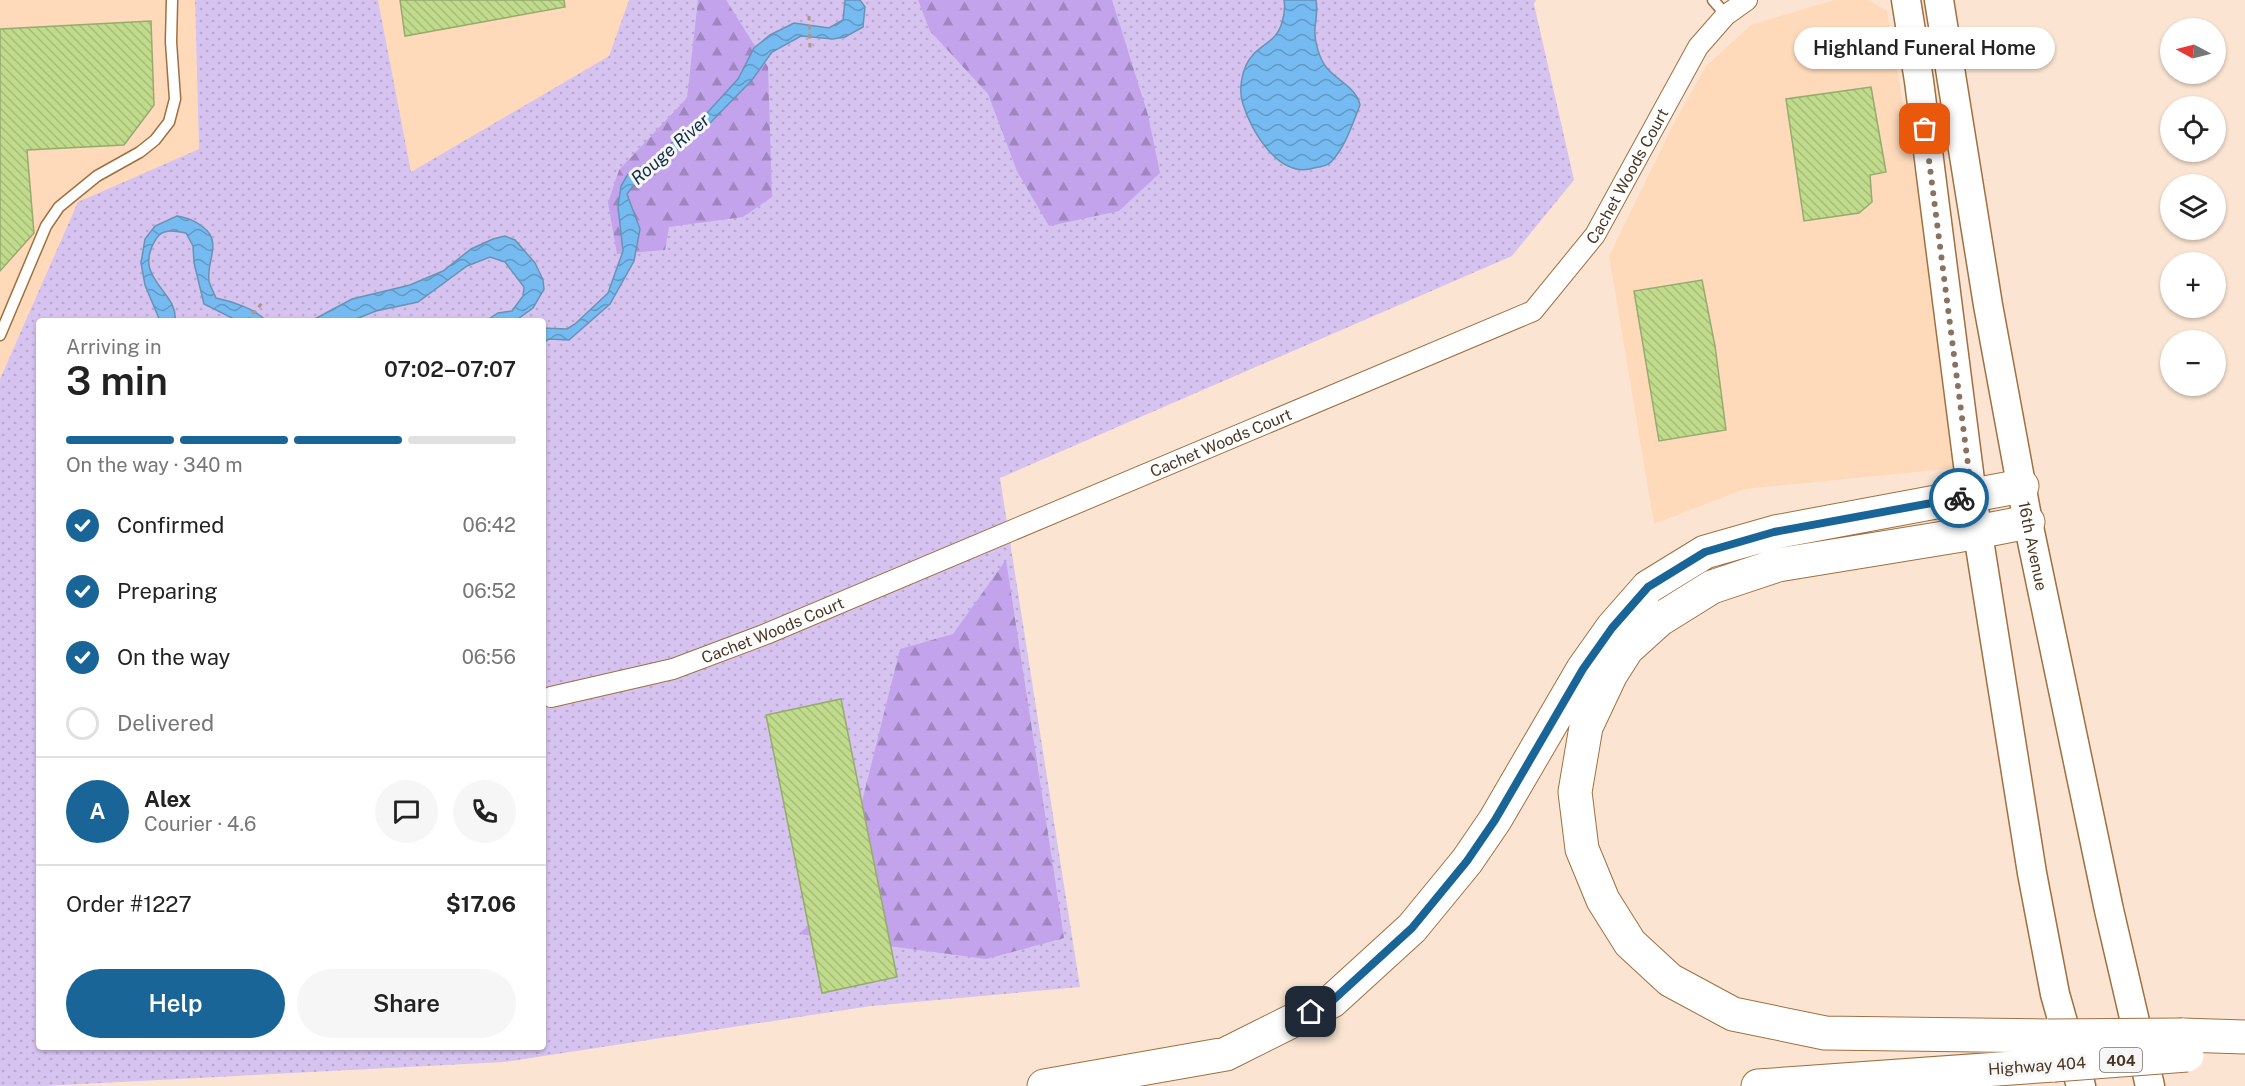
<!DOCTYPE html>
<meta charset="utf-8">
<style>
body{margin:0;font-family:"Public Sans",sans-serif;background:#f6f6f6;color:#222;height:100vh;display:flex;flex-direction:column;font-size:22px;white-space:nowrap}
*{box-sizing:border-box;margin:0}
p{font-size:20px;color:#767676}
.icon{flex:none;width:33px;height:33px;fill:none;stroke:currentColor;stroke-width:2;stroke-linecap:round;stroke-linejoin:round}
.map{position:relative;flex:1;overflow:hidden}
.details{position:absolute;left:36px;top:318px;width:510px;height:732px;display:flex;flex-direction:column;background:#fff;border-radius:6px;box-shadow:0 2px 4px #0004}
.details>*{flex:none}
.needle{width:39px;rotate:277deg}
.buttons{position:absolute;left:2160px;top:18px;display:grid;gap:12px}
.buttons a{display:grid;place-items:center;width:66px;height:66px;border-radius:50%;background:#fff;box-shadow:0 2px 4px #0004;font-size:30px}
.pin{position:absolute;display:grid;place-items:center;width:51px;height:51px;color:#fff;margin:-26px;border-radius:12px;box-shadow:0 3px 9px #0006}
.courier{position:absolute;display:grid;place-items:center;width:60px;height:60px;margin:-30px;border:4px solid #1a6598;border-radius:50%;background:#fff;color:#222;box-shadow:0 2px 8px #0007}
.bubble{position:absolute;height:42px;border-radius:21px;background:#fff;box-shadow:0 2px 4px #0004;font-size:20px;font-weight:600;line-height:42px;text-align:center}
.headline em{font-style:normal;font-weight:600}
.headline div{display:flex;flex-direction:column-reverse}
.headline{display:flex;align-items:center;justify-content:space-between;height:102px;padding:0 30px}
h1{font-size:39px;font-weight:600;line-height:45px}
.bar{display:grid;grid-template-columns:repeat(4,1fr);gap:9px 6px;align-content:center;height:72px;padding:0 30px}
.bar i{height:8px;border-radius:4px;background:#e0e0e0}
.bar .active{background:#1a6598}
.bar p{grid-column:span 4}
.line{display:flex;align-items:center;gap:15px;padding:0 30px;border-top:2px solid #e0e0e0}
.line div{flex:1}
.round{display:grid;place-items:center;flex:none;width:63px;height:63px;border-radius:32px;background:#f6f6f6}
ol{padding:0 30px;list-style:none}
li{display:flex;align-items:center;gap:18px;height:66px}
li p{margin-inline-start:auto}
li .icon{padding:6px;border-radius:50%;background:#1a6598;color:#fff;stroke-width:4}
li:last-child{color:#767676}
li i{width:33px;height:33px;border:3px solid #e0e0e0;border-radius:50%}
.primary-button{display:flex;gap:12px;margin-top:auto;padding:12px 30px}
.primary-button a{flex:1;height:69px;border-radius:36px;background:#1a6598;color:#fff;font-size:24px;font-weight:600;line-height:69px;text-align:center}
.primary-button a+a{background:#f6f6f6;color:#222}
.map>svg:first-child{display:block}
.built{fill:#fedaba}
.grass{fill:url(#grass-dots);fill-rule:evenodd}
.forest{fill:url(#forest-firs)}
.water{fill:url(#water-waves);stroke:#6893b4;stroke-width:1.5}
.building{fill:url(#building-back-hatch);stroke:#96ab6e;stroke-width:1.5}
.lines{fill:none;stroke-linecap:round;stroke-linejoin:round}
.lane-casing{stroke:#9f7041;stroke-width:13}
.street-casing{stroke:#9f7041;stroke-width:22}
.secondary-casing{stroke:#9f7041;stroke-width:31}
.highway-casing{stroke:#9f7041;stroke-width:35}
.path{stroke:#ad9885;stroke-width:3;stroke-dasharray:4.5 4.5;stroke-linecap:butt}
.lane{stroke:#fff;stroke-width:10}
.street{stroke:#fff;stroke-width:20}
.secondary{stroke:#fff;stroke-width:28}
.highway{stroke:#fff;stroke-width:33}
.highway-bridge-casing{stroke:#9f7041;stroke-width:35;stroke-linecap:butt}
.highway-bridge{stroke:#fff;stroke-width:33}
.done{stroke:#897360;stroke-width:6;stroke-dasharray:0 10.8}
.route{stroke:#1a6598;stroke-width:8}
.labels{text-anchor:middle;dominant-baseline:central;stroke-width:6;stroke-linejoin:round;paint-order:stroke}
.shield{fill:#f6f6f6;stroke:#7e7062;stroke-width:1.5}
.shield-label{font-size:15px;font-weight:bold;fill:#4b3623}
.street-label{font-size:16px;fill:#4b3623;stroke:#f6f6f6}
.water-label{font-size:18px;font-style:italic;fill:#102e45;stroke:#f6f6f6}
</style>
<div class="map">
<svg width="2245" height="1086" viewBox="0 0 2245 1086">
<defs>
<pattern id="grass-dots" width="8" height="8" patternUnits="userSpaceOnUse" patternTransform="scale(1.5)"><rect width="8" height="8" fill="#d6c3f0"/><path d="M2 2h.1M6 6h.1" fill="none" stroke="#b9a8ce" stroke-width="1.8" stroke-linecap="round"/></pattern>
<pattern id="forest-firs" width="22" height="20" patternUnits="userSpaceOnUse" patternTransform="scale(1.5)"><rect width="22" height="20" fill="#c3a3eb"/><path d="M5 1l3.5 6h-7zM16 11l3.5 6h-7z" fill="#a086be"/></pattern>
<pattern id="water-waves" width="16" height="10" patternUnits="userSpaceOnUse" patternTransform="scale(1.5)"><rect width="16" height="10" fill="#75bbf2"/><path d="M0 5q4-4 8 0t8 0" fill="none" stroke="#6299c4"/></pattern>
<pattern id="building-back-hatch" width="6" height="6" patternUnits="userSpaceOnUse" patternTransform="scale(1.5)"><rect width="6" height="6" fill="#c0db8c"/><path d="M-1 5l2 2M0 0l6 6M5-1l2 2" fill="none" stroke="#a6bd78"/></pattern>
</defs>
<rect width="100%" height="100%" fill="#fbe5d2"/>
<!-- built -->
<path class="built" d="M0,0H195L199,149L78,203L0,379Z
M378,0H629L609,56L411,173Z
M1834,0H1868L1887,11L1966,467L1745,489L1654,524L1609,256L1674,123L1706,66L1751,25Z"/>
<!-- grass -->
<path class="grass" d="M195,0H378L411,172L609,56L629,0H1536L1534,4L1574,180L1512,256L1000,478L1080,987L871,1006L504,1062L42,1086H0V379L78,202L199,149ZM39,321H543V1047H39Z"/>
<!-- forest -->
<path class="forest" d="M698,0H726L768,67L772,197L743,217L669,227L665,250L617,254L608,203L619,170L687,98Z
M918,0H1112L1148,115L1160,173L1119,211L1049,226L1017,171L988,94L930,31Z
M1006,560L1064,938L986,959L799,934L831,905L857,822L900,649L953,634Z"/>
<!-- water -->
<path class="water" d="M845,0H860L865,7L863,27L845,37L833,39L801,36L772,52L752,80L711,122L633,186L627,194L640,229L634,261L610,304L569,340L549,339L543,343V328L567,329L575,324L608,293L623,251L618,207L621,186L628,174L648,163L707,113L738,79L754,48L770,35L794,23L829,28L843,20Z
M1284,0H1316C1318,10 1316,17 1315,28C1314,40 1319,58 1326,67C1336,80 1357,88 1360,105C1352,125 1346,146 1331,162C1327,166 1320,167 1314,168C1279,179 1251,131 1243,104C1238,90 1242,67 1252,56C1257,49 1267,44 1273,38C1282,30 1286,12 1284,0Z
M177,216C188,218 194,220 203,227C223,242 206,261 209,281C210,286 214,293 216,298C231,301 256,309 266,321H238L204,304L194,263L193,246L186,233C175,231 162,228 156,239C131,279 179,291 175,321H160L145,285L141,263L145,239L155,226Z
M505,236L515,240L535,263L543,280L544,289L533,308L515,321H486L498,313L512,311L523,296L524,287L505,262L490,257L467,266L418,302L376,311L351,321H311L352,299L410,285L443,271L471,249L493,239Z"/>
<!-- building -->
<path class="building" d="M400,0H564L565,7L405,36Z
M151,21L154,105L124,145L27,150L34,233L0,271V29Z
M1871,87L1886,172L1870,175L1872,202L1859,213L1804,221L1786,99Z
M1702,280L1715,346L1726,430L1659,441L1634,291Z
M841,699L897,977L822,993L766,715Z"/>
<g class="lines">
<!-- lane casing -->
<g class="lane-casing">
<path id="lane" d="M1713,0L1726,15
M0,335L46,226L59,207L97,176L140,152L155,140L169,122L175,99L171,42L172,0"/>
</g>
<!-- street casing -->
<g class="street-casing">
<g id="street">
<path id="s1" d="M551,697L673,669L766,634L1533,311L1595,235L1698,47L1726,15L1747,0"/>
</g>
</g>
<!-- secondary casing -->
<g class="secondary-casing">
<g id="secondary">
<path d="M1906,0L1919,81L1972,496L2032,873L2055,994L2081,1086"/>
<path id="s2" d="M1939,0L1988,305L2028,522L2109,910L2150,1086"/>
</g>
</g>
<!-- highway casing -->
<g class="highway-casing">
<path id="highway" d="M2028,522L1956,536L1778,565L1712,587L1659,620L1627,649L1611,674L1586,727L1575,792L1582,849L1603,900L1630,943L1670,980L1733,1014L1825,1033L2048,1036
M2182,1035L2245,1037
M1044,1086L1226,1054L1332,1001L1412,928L1467,861L1495,820L1583,669L1612,628L1648,587L1705,552L1775,532L2022,486
M1758,1086L2054,1065"/>
</g>
<!-- path -->
<path class="path" d="M809,16L810,50
M247,321L262,303"/>
<!-- lane -->
<use href="#lane" class="lane"/>
<!-- street -->
<use href="#street" class="street"/>
<!-- secondary -->
<use href="#secondary" class="secondary"/>
<!-- highway -->
<use href="#highway" class="highway"/>
<!-- highway-bridge casing -->
<g class="highway-bridge-casing">
<path id="highway-bridge" d="M2048,1036L2182,1035
M2054,1065L2187,1055"/>
</g>
<!-- highway-bridge -->
<use href="#highway-bridge" class="highway-bridge"/>
</g>
<g class="lines">
<!-- done -->
<path class="done" d="M1925,129L1972,496L1959,498"/>
<!-- route -->
<path class="route" d="M1311,1012L1332,1001L1412,928L1467,861L1495,820L1583,669L1612,628L1648,587L1705,552L1774,532L1959,498"/>
</g>
<g class="labels">
<!-- shield labels -->
<rect class="shield" x="2100" y="1048" width="42" height="24" rx="4.5"/>
<g class="shield-label">
<text x="2121" y="1060">404</text>
</g>
<!-- street labels -->
<g class="street-label">
<text stroke="none"><textPath href="#s1" startOffset="1222">Cachet Woods Court</textPath></text>
<text stroke="none"><textPath href="#s1" startOffset="718">Cachet Woods Court</textPath></text>
<text stroke="none"><textPath href="#s2" startOffset="554">16th Avenue</textPath></text>
<text stroke="none"><textPath href="#s1" startOffset="232">Cachet Woods Court</textPath></text>
<text transform="translate(2037 1066) rotate(-4)">Highway 404</text>
</g>
<!-- water labels -->
<g class="water-label">
<text transform="translate(670 149) rotate(-41)">Rouge River</text>
</g>
</g>
</svg>
<div class="buttons">
<a><svg class="needle" viewBox="-14 -14 28 28"><path d="M0-13l5 13h-10z" fill="#e53935"/><path d="M0 13l5-13h-10z" fill="#767676"/></svg></a>
<a><svg class="icon" aria-label="locate" viewBox="0 0 24 24"><circle cx="12" cy="12" r="6"/><path d="M12 2v4M12 18v4M2 12h4M18 12h4"/></svg></a>
<a><svg class="icon" aria-label="layers" viewBox="0 0 24 24"><path d="M12 4l9 5-9 5-9-5zM3 14l9 5 9-5"/></svg></a>
<a>+</a>
<a>−</a>
</div>
<div class="pin" style="left:1925px;top:129px;background:#ea580c"><svg class="icon" aria-label="bag" viewBox="0 0 24 24"><path d="M5 8h14l-1 12H6zM9 8a3 3 0 0 1 6 0"/></svg></div>
<div class="pin" style="left:1311px;top:1012px;background:#1f2937"><svg class="icon" aria-label="home" viewBox="0 0 24 24"><path d="M3 11l9-7 9 7M6 9v11h12V9"/></svg></div>
<div class="courier" style="left:1959px;top:498px"><svg class="icon" aria-label="bike" viewBox="0 0 24 24"><circle cx="6" cy="16" r="4"/><circle cx="18" cy="16" r="4"/><path d="M6 16l4-8h5l3 8M10 8l3 8H6M13 5h3"/></svg></div>
<div class="bubble" style="left:1794px;top:27px;width:261px">Highland Funeral Home</div>
<section class="details">
<div class="headline"><div><h1>3 min</h1><p>Arriving in</p></div><em>07:02–07:07</em></div>
<div class="bar"><i class="active"></i><i class="active"></i><i class="active"></i><i></i><p>On the way · 340 m</p></div>
<ol>
<li><svg class="icon" aria-label="check" viewBox="0 0 24 24"><path d="M5 12l5 5 9-10"/></svg>Confirmed<p>06:42</p></li>
<li><svg class="icon" aria-label="check" viewBox="0 0 24 24"><path d="M5 12l5 5 9-10"/></svg>Preparing<p>06:52</p></li>
<li><svg class="icon" aria-label="check" viewBox="0 0 24 24"><path d="M5 12l5 5 9-10"/></svg>On the way<p>06:56</p></li>
<li><i></i>Delivered</li>
</ol>
<div class="line" style="height:108px"><b class="round" style="background:#1a6598;color:#fff">A</b><div><b>Alex</b><p>Courier · 4.6</p></div><a class="round"><svg class="icon" aria-label="chat" viewBox="0 0 24 24"><path d="M4 5h16v11H9l-5 4z"/></svg></a><a class="round"><svg class="icon" aria-label="phone" viewBox="0 0 24 24"><path d="M5 4h4l2 5-3 2q2 4 5 5l2-3 5 2v4C11 20 4 13 5 4z"/></svg></a></div>
<div class="line" style="height:78px"><div>Order #1227</div><b>$17.06</b></div>
<div class="primary-button"><a>Help</a><a>Share</a></div>
</section>
</div>
